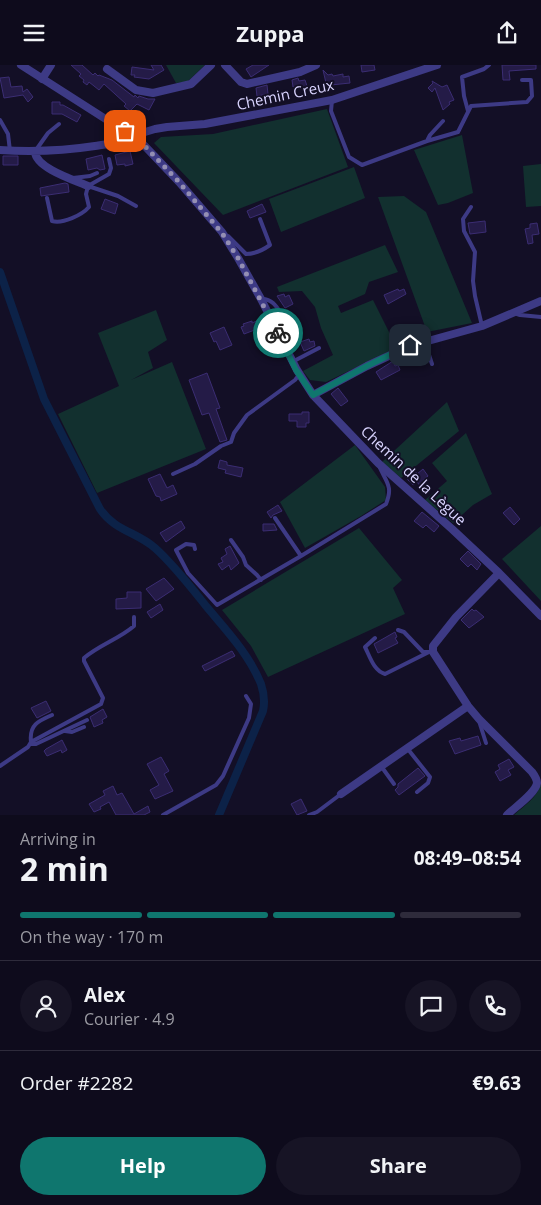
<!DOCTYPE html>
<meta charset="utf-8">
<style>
body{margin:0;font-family:"Open Sans",sans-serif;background:#171425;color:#f1f3f6;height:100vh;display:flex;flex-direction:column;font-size:19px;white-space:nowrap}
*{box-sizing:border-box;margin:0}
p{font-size:16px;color:#9b9ba3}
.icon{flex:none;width:28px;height:28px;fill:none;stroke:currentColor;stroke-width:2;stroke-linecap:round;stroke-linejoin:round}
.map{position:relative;height:750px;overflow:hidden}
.side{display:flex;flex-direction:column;background:#0e0b1c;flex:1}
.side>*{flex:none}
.pin{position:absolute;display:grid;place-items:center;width:42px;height:42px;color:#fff;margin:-21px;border-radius:10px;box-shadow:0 2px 8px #0006}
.courier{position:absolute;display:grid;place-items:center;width:50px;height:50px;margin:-25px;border:4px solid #0f766e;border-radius:50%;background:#fff;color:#222;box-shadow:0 1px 6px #0007}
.headline em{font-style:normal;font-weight:700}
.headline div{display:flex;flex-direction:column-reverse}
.headline{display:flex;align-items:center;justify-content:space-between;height:85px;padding:0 20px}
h1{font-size:32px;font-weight:700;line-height:38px}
.bar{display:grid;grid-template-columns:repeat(4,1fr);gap:8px 5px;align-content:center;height:60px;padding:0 20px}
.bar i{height:6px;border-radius:4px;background:#2e2b3b}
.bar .current{background:#0f766e}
.bar p{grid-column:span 4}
.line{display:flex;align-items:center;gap:12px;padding:0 20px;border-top:1px solid #2e2b3b}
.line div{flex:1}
.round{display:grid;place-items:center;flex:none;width:52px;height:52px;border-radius:26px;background:#171425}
.action{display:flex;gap:10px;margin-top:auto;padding:10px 20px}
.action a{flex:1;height:58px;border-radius:30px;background:#0f766e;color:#fff;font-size:20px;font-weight:700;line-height:58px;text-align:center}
.action a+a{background:#171425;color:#f1f3f6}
header{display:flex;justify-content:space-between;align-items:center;height:65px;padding:0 20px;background:#0e0b1c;font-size:22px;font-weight:700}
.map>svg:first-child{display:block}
.green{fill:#12302f}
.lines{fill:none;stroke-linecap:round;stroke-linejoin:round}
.canal{stroke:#0c2248;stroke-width:8}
.building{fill:#241b47;stroke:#3b2d73}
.service{stroke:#3d3a85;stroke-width:4}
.minor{stroke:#3d3a85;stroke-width:8}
.done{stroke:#948fb3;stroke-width:5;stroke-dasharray:0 9}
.route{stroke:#0f766e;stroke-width:6}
.labels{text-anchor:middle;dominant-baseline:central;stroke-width:4;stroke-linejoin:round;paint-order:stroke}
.street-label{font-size:15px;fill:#d9d4ff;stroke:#130f26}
</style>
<header><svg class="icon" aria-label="menu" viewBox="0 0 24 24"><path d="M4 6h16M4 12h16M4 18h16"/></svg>Zuppa<svg class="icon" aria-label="share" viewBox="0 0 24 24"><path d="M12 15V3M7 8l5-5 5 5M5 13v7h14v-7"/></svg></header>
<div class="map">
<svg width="541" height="750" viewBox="0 0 541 750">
<rect width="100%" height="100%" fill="#130f26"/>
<!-- green -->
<path class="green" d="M166,0H205L187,17L176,18Z
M327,44L348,102L223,150L154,78L161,72L213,69Z
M462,70L473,128L448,138L438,140L414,85Z
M541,99V141L526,142L523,101Z
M354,102L365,133L281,167L269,134Z
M404,131L426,147L472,258L427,267L378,132Z
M385,180L398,207L369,217L365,229L338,241L341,248L373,235L397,283L326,317L310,315L303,306L333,290L321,263L315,242L302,226L279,227L277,222Z
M156,245L167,275L148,287L153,303L131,315L172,297L206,384L97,428L58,349L119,321L98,268Z
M447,337L459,366L401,413L382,397Z
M466,368L492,429L473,440L453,458L425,435L447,416L432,398Z
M355,380L385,422L386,435L361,451L305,483L280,437Z
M541,461V536L502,494Z
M359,463L402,515L393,523L405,549L268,612L251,581L222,545Z
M541,718V750H514C524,741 538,732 541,718Z"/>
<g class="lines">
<!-- canal -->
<path class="canal" d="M0,207L44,334L100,444C115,466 137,467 155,483C174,500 190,521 206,541C226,565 249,589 261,619C264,628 265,637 263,646L219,750"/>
</g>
<!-- building -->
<path class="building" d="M71,0H82L93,10L95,8L98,11L99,10L112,15L134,32L135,30L138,33L139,31L148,34H155L149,45L137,39L130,46L124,41L126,39L104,19L99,25L89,17L87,20L83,17L84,15L79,11L81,9Z
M151,0H161L164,5L149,14L134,12L135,10H131L132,2L154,5Z
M253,0H269L251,12L246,4Z
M361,0H374L375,5L362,7Z
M502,0H536V4L509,6L510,15H503Z
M323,5L328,10L332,9L333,11L343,9V12L349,11L350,18L331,20V17L326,18Z
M9,12L11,22L22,21L23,27L27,24L33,32L28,37L23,30L4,33L0,13Z
M298,13L299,16L305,15L307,21L298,23L297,21L293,22L292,15Z
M432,16L442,22L447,20L454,35L449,37L450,39L443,45L435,23L432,27L428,23L433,18Z
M267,20L268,29L257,31L256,23Z
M52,37H60V40H63L81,50L77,57L62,49H52Z
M130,86L133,99L125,101V99L117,100L115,90Z
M102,90L105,104L100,105L97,103L88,105L86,94Z
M3,91H18V100H3Z
M65,118L68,119L69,127L41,131L40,123Z
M105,134L118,139L115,149L101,144Z
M262,139L266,147L250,153L247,146Z
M485,156L486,167L470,169L468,158Z
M537,158L539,169L532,170L533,178L528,179L525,164L530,163V159Z
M398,224L399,226L404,224L406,229L388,239L384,230Z
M284,229L285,232L289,230L293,239L285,243L277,231Z
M264,253L268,260L244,269L241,262L244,261L243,259L252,256V258Z
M224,262L232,280L220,285L216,276L214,277L210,268Z
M309,274L310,277L314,276L315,281L304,286L300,277Z
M393,296L395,301L398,300L400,305L381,315L376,307Z
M207,308L220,343L216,344L227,375L220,377L209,348L202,350L189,315Z
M338,323L348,336L341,341L331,329Z
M302,347H309V358H306V362H297V356H289V349H302Z
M220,395L227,397V400L243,403L241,412L225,408L226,405L218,403Z
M423,404L428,411L423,415L430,425L426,428L417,417L413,420L407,414L416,407L417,409Z
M160,409L167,423L173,420L177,429L161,436L160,432L156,431L148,414Z
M278,440L282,446L273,450L271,453L267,447Z
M510,442L520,454L514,460L503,448Z
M422,447L439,461L434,467L426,460L423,463L414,456Z
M181,456L185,463L166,477L160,468Z
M263,459H274L277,465L263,466Z
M230,481L239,498L231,505L229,500L222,505L218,499L223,497L221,493L227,489L225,484Z
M468,486L481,499L477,505L471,499L468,502L460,494Z
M164,513L174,524L156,536L146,524Z
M127,527H141V543L116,544V534L127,533Z
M160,539L163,545L151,553L147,547Z
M472,544L474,546L476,545L484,552L469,563L461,555Z
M395,567L397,572L395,573L398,578L378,588L374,579Z
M232,586L235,591L205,606L202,601Z
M46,636L51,646L37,653L31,643Z
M103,644L107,652L102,655L103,658L94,662L90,652Z
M478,671L481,680L455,689L449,676L460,673L461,676Z
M62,675L67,685L62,688L61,685L47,691L44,686L46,684Z
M161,692L169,706L164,709L173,726L155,734L150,725L159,720L147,699Z
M509,694L514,702L508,705L511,710L500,716L495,707L500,704L498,700Z
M418,703L425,711L399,730L395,725L398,722V719Z
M113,721L117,730L122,728L134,749L148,741L150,747L144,750H116L109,737L100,742L101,744L94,747L89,739L105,730L103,726Z
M301,734L307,746L297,750L291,739Z"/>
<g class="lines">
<!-- service -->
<path class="service" d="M332,35L331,46L349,92L362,100L427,76L430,70L443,56
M468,46L464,31L462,12L484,4L489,0
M0,55L8,69L10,86
M427,76L458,67L471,41L527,37L532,31L531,15H522
M36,85L48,68L59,59
M73,113L90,111L97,108
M88,121L118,131L136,141
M47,133L52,156C63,159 82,150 89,142L86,129L88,121L109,109L111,103L109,94
M471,142L463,154L464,166L475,187L473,216L475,231L482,261
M228,171L246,189C256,189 263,185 270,180L260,154
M261,234C273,233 278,244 284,253
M514,248L520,250L541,252
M425,278L432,299
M292,297L319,283
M173,409L195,399L221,381L231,377L234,368L247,350L295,315L299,310
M275,453L301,491L386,439C393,422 387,418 380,403
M231,475L243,492L246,500L257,510L261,515
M195,484L194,480L186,479L176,485L188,508L217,540L301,491
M398,565L404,567L423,587H429
M375,573L365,582C370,592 374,606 385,609L429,587
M479,656L486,678
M65,666L72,667L84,662
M31,677C29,660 38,656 52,650
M30,679H36L87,655
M407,683L430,712L428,718L417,727
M0,701L28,682L31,677L101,639L103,633L84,596V593C99,580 119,574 134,561V552
M381,701L394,719
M163,750L216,720L223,711L249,653L251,639L246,631
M309,750L317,747L341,729"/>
<!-- minor -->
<path class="minor" d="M21,0L140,76L179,117L222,167L238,193L261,234L297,305L313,330L378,398L452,464L499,508L541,551
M225,0L241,17L247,19L300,7L316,0
M107,4L136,25L153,28L191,19L211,0
M42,14L51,0
M136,73L145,67L155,64L167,62L205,59L332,35L437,0
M0,85C32,87 62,86 95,81C108,79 121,78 132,70
M35,87C36,103 74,115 88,121
M313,330L367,301L410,281L482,261L541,236
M499,508L456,552L433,581V587L468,641L479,654L532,707C535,711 537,714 537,718C536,728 514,743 507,750
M341,729L468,641"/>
</g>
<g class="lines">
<!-- done -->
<path class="done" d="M125,66L140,76L179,117L222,168L238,193L278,268"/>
<!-- route -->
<path class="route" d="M278,268L296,305L313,330L367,301L410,280"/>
</g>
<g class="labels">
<!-- street labels -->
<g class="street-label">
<text transform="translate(285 29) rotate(-12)">Chemin Creux</text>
<text transform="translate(414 410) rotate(43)">Chemin de la Lègue</text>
</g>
</g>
</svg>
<div class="pin" style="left:125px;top:66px;background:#ea580c"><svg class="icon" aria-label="bag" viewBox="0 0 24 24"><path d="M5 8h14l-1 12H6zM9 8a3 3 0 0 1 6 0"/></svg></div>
<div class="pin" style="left:410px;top:280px;background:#1f2937"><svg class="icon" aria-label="home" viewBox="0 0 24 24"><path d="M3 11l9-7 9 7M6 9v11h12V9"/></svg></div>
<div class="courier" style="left:278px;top:268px"><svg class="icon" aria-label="bike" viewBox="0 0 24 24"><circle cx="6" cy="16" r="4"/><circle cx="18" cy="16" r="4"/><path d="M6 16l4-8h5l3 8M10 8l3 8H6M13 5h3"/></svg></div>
</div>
<section class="side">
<div class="headline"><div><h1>2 min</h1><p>Arriving in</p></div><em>08:49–08:54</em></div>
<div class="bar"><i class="current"></i><i class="current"></i><i class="current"></i><i></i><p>On the way · 170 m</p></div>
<div class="line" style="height:90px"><a class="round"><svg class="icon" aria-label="person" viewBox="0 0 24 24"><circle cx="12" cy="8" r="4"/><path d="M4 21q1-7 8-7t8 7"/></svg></a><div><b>Alex</b><p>Courier · 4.9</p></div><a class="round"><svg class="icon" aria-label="chat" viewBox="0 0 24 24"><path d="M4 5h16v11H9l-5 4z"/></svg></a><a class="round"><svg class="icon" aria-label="phone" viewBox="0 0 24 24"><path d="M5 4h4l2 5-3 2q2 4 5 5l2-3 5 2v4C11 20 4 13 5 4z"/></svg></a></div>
<div class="line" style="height:65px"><div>Order #2282</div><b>€9.63</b></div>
<div class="action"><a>Help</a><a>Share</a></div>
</section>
